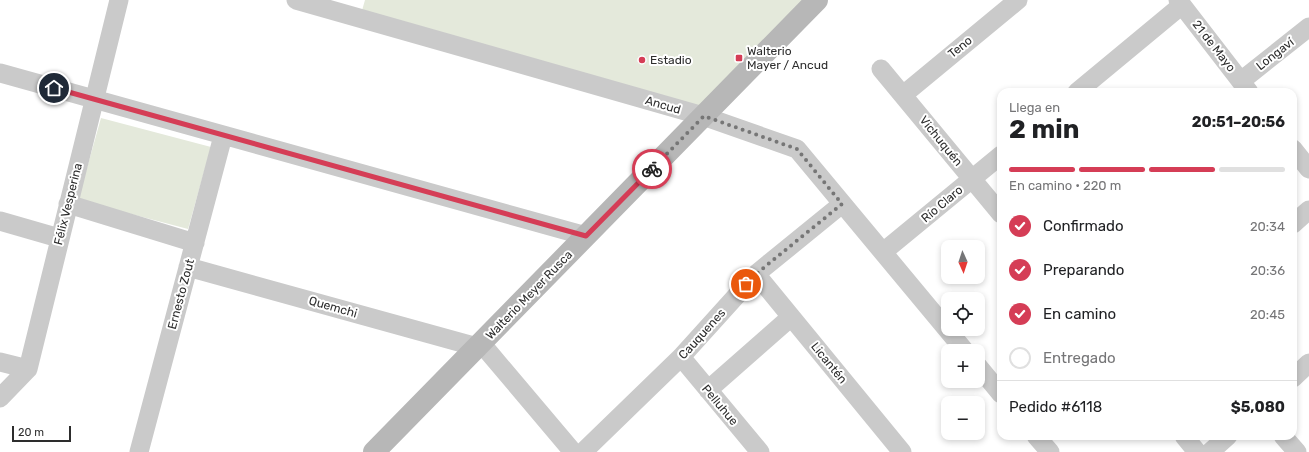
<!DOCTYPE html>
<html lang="es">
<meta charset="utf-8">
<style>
body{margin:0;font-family:Rubik,sans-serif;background:#f6f6f6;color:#202124;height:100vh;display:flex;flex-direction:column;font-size:15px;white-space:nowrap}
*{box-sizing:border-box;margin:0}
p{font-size:13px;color:#757577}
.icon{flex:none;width:22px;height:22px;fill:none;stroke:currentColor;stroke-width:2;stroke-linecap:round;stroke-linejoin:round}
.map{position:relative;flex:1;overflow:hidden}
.side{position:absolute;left:997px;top:88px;width:300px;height:352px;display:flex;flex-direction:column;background:#fff;border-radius:12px;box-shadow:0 2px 6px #0003}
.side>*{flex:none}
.needle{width:26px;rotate:177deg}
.buttons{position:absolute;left:941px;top:240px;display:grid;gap:8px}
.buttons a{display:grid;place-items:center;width:44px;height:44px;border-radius:8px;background:#fff;box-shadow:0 2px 6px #0003;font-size:20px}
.scale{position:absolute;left:12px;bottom:10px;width:59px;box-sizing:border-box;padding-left:4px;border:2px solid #2d2d2d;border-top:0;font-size:11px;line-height:14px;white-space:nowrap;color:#2d2d2d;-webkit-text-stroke:3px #fff;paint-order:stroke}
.pin{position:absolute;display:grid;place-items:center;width:34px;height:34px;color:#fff;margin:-17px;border:2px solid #fff;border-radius:50%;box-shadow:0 1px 4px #0007}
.courier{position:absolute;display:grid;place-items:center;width:40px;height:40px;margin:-20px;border:3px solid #d53d56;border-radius:50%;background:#fff;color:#222;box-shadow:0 1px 5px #0007}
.overview em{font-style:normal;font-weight:700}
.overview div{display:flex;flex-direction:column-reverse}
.overview{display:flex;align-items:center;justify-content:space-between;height:68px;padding:0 12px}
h1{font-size:26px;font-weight:700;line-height:30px}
.bar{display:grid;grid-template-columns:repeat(4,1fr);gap:6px 4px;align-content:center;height:48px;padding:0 12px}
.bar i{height:5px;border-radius:3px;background:#e0e0e0}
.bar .current{background:#d53d56}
.bar p{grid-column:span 4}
.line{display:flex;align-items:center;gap:10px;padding:0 12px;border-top:1px solid #e0e0e0}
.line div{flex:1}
ol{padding:0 12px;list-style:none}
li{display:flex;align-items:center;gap:12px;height:44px}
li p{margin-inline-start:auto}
li .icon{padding:4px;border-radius:50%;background:#d53d56;color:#fff;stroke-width:4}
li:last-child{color:#757577}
li i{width:22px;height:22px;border:2px solid #e0e0e0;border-radius:50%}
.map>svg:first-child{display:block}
.green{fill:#e4e9db}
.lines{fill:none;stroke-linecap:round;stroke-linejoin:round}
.street{stroke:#cacaca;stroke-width:19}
.secondary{stroke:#b7b7b7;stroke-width:22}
.done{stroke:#767676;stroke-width:4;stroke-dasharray:0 7.2}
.route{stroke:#d53d56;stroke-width:5}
.poi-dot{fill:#d53d56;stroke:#fff;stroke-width:1.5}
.labels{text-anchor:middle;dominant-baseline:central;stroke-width:4;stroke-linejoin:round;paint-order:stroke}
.street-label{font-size:12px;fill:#2d2d2d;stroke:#fff}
.poi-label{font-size:12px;fill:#2d2d2d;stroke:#fff;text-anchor:start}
</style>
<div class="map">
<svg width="1309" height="452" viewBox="0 0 1309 452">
<rect width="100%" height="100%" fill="#fff"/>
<!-- green -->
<path class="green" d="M365,0H814L708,110L361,14Z
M101,118L211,147L188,229L78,200Z"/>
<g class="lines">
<!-- street -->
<path class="street" d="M296,0L703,116L797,149L965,351
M1178,0L1249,92
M881,69L1001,214
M0,73L586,236
M1241,81L1309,27
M1077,92L1182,5
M903,95L1018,0
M1293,149L1309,169
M68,204L195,243
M0,221L59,238
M1293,224L1309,210
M883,252L1001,155
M188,267L477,347
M756,274L902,452
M481,343L573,452
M681,357L760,452
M0,362L28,369
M978,366L1001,394
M1293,378L1309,363
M708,390L791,317
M0,398L28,369L119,0
M1036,436L1050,452
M1184,436L1197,452
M1283,436L1297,452
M139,452L223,136
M583,452L681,357L756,274L842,204
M1210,452L1228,436"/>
<!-- secondary -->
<path class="secondary" d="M374,452L817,0"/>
</g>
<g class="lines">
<!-- done -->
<path class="done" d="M652,169L704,116L797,149L842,204L756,274L746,284"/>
<!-- route -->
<path class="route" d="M54,88L586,236L652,169"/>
</g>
<!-- markers -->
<g class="poi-dot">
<rect x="735" y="54" width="8" height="8" rx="2"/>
<circle cx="642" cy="60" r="4"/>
</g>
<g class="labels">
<!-- street labels -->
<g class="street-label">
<text transform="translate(1214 46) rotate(52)">21 de Mayo</text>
<text transform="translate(960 47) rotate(-39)">Teno</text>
<text transform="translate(1275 54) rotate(-38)">Longaví</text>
<text transform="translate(663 105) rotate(16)">Ancud</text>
<text transform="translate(941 141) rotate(51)">Vichuquén</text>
<text transform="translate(68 204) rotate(-76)">Félix Vesperina</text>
<text transform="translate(942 204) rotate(-40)">Río Claro</text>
<text transform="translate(181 294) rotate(-75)">Ernesto Zout</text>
<text transform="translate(529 295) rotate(-46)">Walterio Meyer Rusca</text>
<text transform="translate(333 307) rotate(16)">Quemchi</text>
<text transform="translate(702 334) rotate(-48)">Cauquenes</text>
<text transform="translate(829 363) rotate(51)">Licantén</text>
<text transform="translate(720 405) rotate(50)">Pelluhue</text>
</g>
<!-- poi labels -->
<g class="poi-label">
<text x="747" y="51">Walterio<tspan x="747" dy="14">Mayer / Ancud</tspan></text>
<text x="650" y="60">Estadio</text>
</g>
</g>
</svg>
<div class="buttons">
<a><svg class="needle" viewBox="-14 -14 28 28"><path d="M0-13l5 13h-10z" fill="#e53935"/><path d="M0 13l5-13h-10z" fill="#757577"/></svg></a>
<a><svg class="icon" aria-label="locate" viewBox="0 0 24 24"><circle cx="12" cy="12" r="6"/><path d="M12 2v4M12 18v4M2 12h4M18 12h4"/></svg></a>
<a>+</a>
<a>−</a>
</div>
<div class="scale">20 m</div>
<div class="pin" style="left:746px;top:284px;background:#ea580c"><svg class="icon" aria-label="bag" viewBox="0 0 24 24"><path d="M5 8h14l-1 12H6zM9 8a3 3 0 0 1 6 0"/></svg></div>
<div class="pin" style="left:54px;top:88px;background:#1f2937"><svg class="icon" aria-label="home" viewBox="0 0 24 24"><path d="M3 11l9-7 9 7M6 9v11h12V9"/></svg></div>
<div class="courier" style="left:652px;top:169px"><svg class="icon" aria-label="bike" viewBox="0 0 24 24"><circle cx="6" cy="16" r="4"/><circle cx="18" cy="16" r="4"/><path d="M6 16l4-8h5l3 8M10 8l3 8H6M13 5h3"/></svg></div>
<section class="side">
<div class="overview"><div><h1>2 min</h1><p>Llega en</p></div><em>20:51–20:56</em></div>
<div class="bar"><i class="current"></i><i class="current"></i><i class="current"></i><i></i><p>En camino · 220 m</p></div>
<ol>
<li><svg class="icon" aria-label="check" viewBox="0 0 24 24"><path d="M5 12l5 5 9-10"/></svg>Confirmado<p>20:34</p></li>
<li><svg class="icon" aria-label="check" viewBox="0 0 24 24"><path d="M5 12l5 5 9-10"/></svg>Preparando<p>20:36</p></li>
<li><svg class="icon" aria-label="check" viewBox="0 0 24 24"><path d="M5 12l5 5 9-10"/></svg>En camino<p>20:45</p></li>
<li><i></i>Entregado</li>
</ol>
<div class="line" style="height:52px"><div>Pedido #6118</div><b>$5,080</b></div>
</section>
</div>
